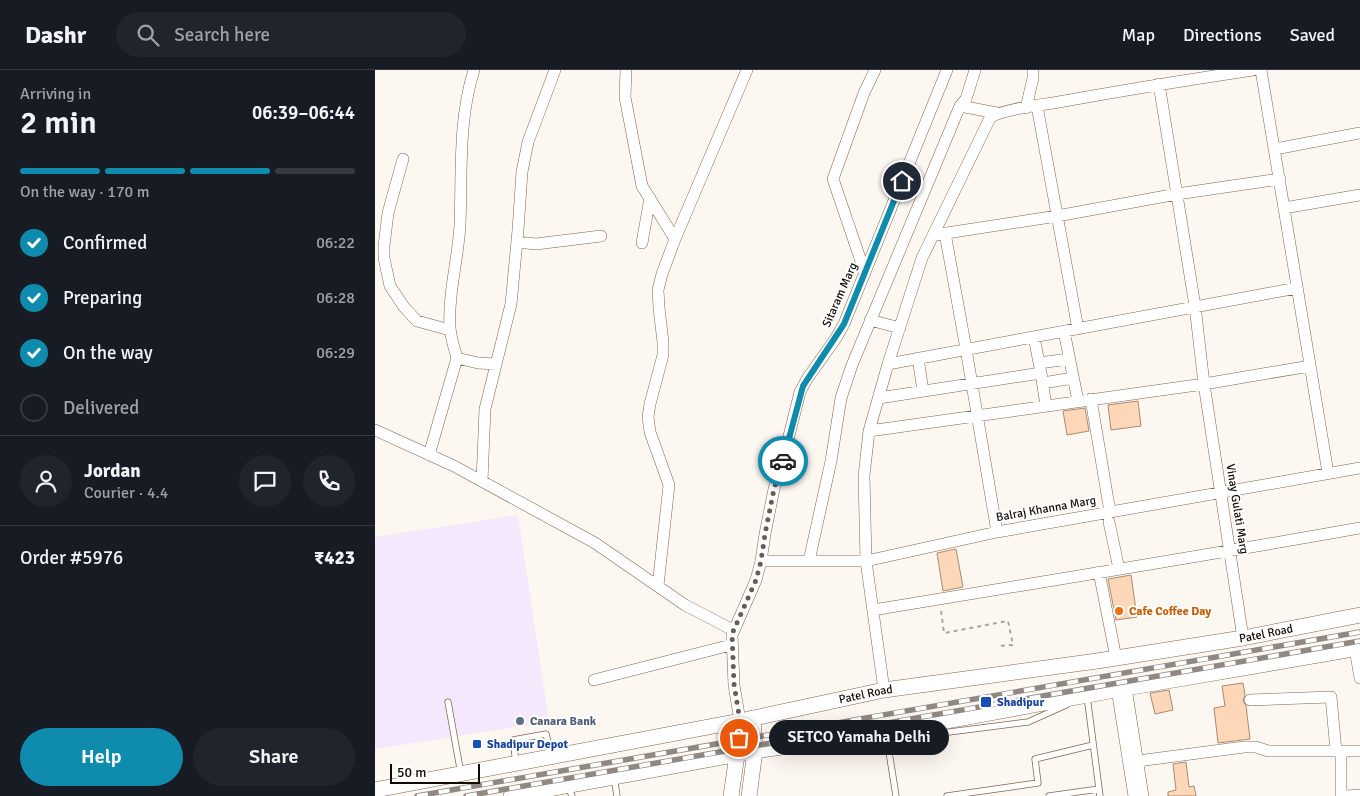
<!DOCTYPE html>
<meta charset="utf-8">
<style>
body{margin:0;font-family:Signika,sans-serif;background:#20242c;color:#f1f3f6;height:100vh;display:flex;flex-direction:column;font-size:19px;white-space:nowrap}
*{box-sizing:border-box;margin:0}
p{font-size:16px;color:#9ea1a6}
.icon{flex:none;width:28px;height:28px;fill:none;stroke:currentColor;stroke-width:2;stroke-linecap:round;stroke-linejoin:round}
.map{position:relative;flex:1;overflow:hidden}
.panel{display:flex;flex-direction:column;background:#171b24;width:375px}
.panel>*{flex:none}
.scale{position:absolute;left:15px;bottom:12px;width:90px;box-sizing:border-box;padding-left:5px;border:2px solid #140a04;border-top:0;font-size:14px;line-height:18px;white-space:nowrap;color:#140a04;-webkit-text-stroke:4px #fff;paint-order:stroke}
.pin{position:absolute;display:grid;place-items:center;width:42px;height:42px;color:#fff;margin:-21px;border:2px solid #fff;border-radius:50%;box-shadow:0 1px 5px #0007}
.courier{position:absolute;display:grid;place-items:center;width:50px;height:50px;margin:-25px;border:4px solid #0f8cad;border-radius:50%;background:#fff;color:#222;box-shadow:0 1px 6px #0007}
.bubble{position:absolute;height:35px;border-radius:18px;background:#171b24;box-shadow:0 5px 20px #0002;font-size:16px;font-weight:600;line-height:35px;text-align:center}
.headline em{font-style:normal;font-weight:600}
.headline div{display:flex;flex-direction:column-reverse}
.headline{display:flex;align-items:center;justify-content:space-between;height:85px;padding:0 20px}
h1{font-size:32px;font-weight:600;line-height:38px}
.bar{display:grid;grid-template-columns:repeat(4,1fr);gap:8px 5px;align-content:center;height:60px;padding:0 20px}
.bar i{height:6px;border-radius:4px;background:#363941}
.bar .on{background:#0f8cad}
.bar p{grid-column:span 4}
.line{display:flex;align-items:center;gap:12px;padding:0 20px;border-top:1px solid #363941}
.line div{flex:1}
.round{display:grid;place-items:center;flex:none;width:52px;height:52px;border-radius:26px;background:#20242c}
ol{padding:0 20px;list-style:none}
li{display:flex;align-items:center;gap:15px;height:55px}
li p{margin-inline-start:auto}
li .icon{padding:5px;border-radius:50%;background:#0f8cad;color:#fff;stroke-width:4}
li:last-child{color:#9ea1a6}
li i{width:28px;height:28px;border:2px solid #363941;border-radius:50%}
.primary-button{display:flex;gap:10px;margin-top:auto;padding:10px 20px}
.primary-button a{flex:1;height:58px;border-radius:30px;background:#0f8cad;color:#fff;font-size:20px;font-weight:600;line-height:58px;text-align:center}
.primary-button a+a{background:#20242c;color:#f1f3f6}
header{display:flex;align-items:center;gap:30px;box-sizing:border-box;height:70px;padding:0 25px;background:#171b24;border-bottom:1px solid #363941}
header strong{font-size:24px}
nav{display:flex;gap:28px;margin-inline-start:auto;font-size:18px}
.search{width:350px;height:45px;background:#20242c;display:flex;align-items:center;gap:12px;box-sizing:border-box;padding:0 18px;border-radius:28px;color:#9ea1a6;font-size:19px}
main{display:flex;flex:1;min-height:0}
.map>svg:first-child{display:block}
.industrial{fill:#f5e8fc}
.building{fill:#fed7b8;stroke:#a88b74}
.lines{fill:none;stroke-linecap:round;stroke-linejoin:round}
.service-casing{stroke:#81654f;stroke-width:7}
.minor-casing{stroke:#81654f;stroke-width:12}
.secondary-casing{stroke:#81654f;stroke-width:16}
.path{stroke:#aca59f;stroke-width:2;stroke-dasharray:4 4;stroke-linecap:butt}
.service{stroke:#fff;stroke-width:5.5}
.minor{stroke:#fff;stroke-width:11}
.secondary{stroke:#fff;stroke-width:15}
.rail-casing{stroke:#908882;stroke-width:5.5}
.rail{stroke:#fff;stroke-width:4;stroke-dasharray:11;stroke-linecap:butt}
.done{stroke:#665d57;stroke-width:5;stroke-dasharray:0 9}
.route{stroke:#0f8cad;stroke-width:6}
.food-dot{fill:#e8710a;stroke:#fff;stroke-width:2}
.transit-dot{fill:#1a4fb4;stroke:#fff;stroke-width:2}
.service-dot{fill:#5c6f8a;stroke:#fff;stroke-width:2}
.labels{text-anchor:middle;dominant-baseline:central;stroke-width:4;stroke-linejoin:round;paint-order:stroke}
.street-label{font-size:12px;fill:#140a04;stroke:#fff}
.food-label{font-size:12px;font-weight:bold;fill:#c56008;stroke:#fff;text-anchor:start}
.transit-label{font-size:12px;font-weight:bold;fill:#164399;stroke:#fff;text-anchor:start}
.service-label{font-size:12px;font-weight:bold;fill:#4e5e75;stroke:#fff;text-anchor:start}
</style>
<header>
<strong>Dashr</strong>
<div class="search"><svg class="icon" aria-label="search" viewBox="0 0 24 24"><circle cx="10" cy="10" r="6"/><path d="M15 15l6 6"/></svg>Search here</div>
<nav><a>Map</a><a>Directions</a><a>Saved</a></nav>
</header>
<main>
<section class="panel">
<div class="headline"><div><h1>2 min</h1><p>Arriving in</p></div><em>06:39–06:44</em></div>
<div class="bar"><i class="on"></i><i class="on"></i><i class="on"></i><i></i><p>On the way · 170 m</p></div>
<ol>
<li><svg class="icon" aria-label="check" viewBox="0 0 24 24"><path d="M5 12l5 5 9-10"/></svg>Confirmed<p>06:22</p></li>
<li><svg class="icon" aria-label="check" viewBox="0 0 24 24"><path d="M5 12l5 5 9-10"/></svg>Preparing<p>06:28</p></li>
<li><svg class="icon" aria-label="check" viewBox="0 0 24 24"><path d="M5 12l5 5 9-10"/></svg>On the way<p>06:29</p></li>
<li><i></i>Delivered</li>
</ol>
<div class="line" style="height:90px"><a class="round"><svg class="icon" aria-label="person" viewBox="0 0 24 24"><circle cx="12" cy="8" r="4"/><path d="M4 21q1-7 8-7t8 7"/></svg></a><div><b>Jordan</b><p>Courier · 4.4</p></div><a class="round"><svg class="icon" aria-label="chat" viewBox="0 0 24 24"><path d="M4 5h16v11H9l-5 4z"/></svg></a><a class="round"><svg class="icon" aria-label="phone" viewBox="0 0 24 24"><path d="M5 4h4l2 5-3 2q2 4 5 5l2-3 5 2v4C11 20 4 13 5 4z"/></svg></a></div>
<div class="line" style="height:65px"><div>Order #5976</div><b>₹423</b></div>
<div class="primary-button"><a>Help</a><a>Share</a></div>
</section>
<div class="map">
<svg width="985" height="726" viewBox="0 0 985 726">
<rect width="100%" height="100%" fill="#fdf7f1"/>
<!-- industrial -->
<path class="industrial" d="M143,445L174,652L0,679V467Z"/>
<!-- building -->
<path class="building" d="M763,331L766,356L736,360L733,335Z
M710,338L714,361L692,365L688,341Z
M581,479L588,517L568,521L562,483Z
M756,505L762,547L741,550L733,509Z
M868,613L870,625L868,631L871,636L875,669L843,673L839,638L850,636L847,616Z
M794,620L798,640L780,644L775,623Z
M811,692L814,717L819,716L821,726H793V722L801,720L798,694Z"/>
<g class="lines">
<!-- service casing -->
<g class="service-casing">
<path id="service" d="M712,626L725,726
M73,632L86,704
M511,663L521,726
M527,665L543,666L653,652L691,635
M141,693L138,670L171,664L177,686
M239,707L242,726
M193,716L197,726
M572,726L663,713L660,689L718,675
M674,726L724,719"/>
</g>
<!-- minor casing -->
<g class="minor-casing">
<path id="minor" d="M99,0C83,50 87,104 85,155C83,190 73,223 75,258C76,268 79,278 82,288L103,293L121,294
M251,0L250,27L267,116L300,169
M886,0L953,403
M784,14L820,236L829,314L868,568
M585,36L622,43
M662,36L703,259
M651,38L658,8V0
M900,79L985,63
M28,89L13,143L9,176V188L15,216L29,237L42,251L75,260
M909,138L985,125
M570,163L591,279L622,462
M559,165L682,146L802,124L905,109
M142,172L161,174L226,166
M267,173L275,128
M490,203L458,109L489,23L500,0
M495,250L525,258
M689,261L703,331
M659,267L666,303L671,336
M543,288L548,321
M664,293L694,289
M513,294L922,218
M668,313L698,308
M504,328L666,303
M716,329L735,442
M0,360L79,396L220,473L310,535L358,560
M494,361L829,314L935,296
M54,385L82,288
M107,411L110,339L136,234L143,160L147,102L153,72L180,0
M734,452L744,499
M386,491H491L489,406L494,361L513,294L547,188L615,48C624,40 664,35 678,33C744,21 811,10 878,0
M434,491L456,391L466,328L477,295L585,36L591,29L600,0
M724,502L741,588
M283,516L294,415L275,362L273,347L275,334L288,285V272L284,238L283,220L287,204L300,169L372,0
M498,540C660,513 823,487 985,458
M980,579L985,608
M219,610L356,575
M751,618L768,726
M742,619L759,726
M509,620L491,491L622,462L985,398
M875,630L956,627L961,681
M365,651L359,615L357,565L381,510L386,491L390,464L399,419L408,390L425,322L432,309L461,268L469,254L572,0
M763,691L869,677H881L893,681H985
M966,726V681
M971,726L985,725"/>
</g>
<!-- secondary casing -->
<g class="secondary-casing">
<g id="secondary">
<path id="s1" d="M0,720L365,651L509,620L722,591L868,568L985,545"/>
<path d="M136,726L380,681L511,662L751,618L985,578"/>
<path d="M356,726L362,685L365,651"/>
<path d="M374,726L380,681L378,648"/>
</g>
</g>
<!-- path -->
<path class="path" d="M566,541L569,563L633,551L638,575L624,576"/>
<!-- service -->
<use href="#service" class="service"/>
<!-- minor -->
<use href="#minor" class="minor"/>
<!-- secondary -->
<use href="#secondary" class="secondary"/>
<!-- rail casing -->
<g class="rail-casing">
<path id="rail" d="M42,726L985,562
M91,726L985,571"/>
</g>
<!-- rail -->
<use href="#rail" class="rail"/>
</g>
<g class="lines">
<!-- done -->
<path class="done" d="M364,668L365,651L359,614L357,564L381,510L386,491L390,464L399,419L408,391"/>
<!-- route -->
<path class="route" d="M408,391L428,316L469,254L527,111"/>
</g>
<!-- markers -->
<circle class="food-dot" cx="744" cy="541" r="5"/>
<g class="transit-dot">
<rect x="605" y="626" width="12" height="12" rx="2.5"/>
<rect x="97" y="669" width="10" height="10" rx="2.5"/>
</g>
<circle class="service-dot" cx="145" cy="651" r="5"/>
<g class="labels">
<!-- street labels -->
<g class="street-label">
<text transform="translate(465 225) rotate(-66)">Sitaram Marg</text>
<text transform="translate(671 439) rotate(-10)">Balraj Khanna Marg</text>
<text transform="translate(862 439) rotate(81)">Vinay Gulati Marg</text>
<text stroke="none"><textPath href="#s1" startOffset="905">Patel Road</textPath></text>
<text stroke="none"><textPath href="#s1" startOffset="500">Patel Road</textPath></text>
</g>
<!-- food labels -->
<g class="food-label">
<text x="754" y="541">Cafe Coffee Day</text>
</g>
<!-- transit labels -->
<g class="transit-label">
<text x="622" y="632">Shadipur</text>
<text x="112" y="674">Shadipur Depot</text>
</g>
<!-- service labels -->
<g class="service-label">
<text x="155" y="651">Canara Bank</text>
</g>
</g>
</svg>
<div class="scale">50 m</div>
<div class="pin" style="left:364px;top:668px;background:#ea580c"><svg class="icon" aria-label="bag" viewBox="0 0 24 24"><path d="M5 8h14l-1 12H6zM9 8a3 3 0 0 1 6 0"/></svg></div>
<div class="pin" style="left:527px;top:111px;background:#1f2937"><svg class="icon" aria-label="home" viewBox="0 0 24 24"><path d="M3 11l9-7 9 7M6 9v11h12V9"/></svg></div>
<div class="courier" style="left:408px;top:391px"><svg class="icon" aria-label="car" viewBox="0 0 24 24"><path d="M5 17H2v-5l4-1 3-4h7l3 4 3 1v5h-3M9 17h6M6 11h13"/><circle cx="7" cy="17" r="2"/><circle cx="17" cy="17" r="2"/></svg></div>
<div class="bubble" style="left:394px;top:650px;width:180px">SETCO Yamaha Delhi</div>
</div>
</main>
